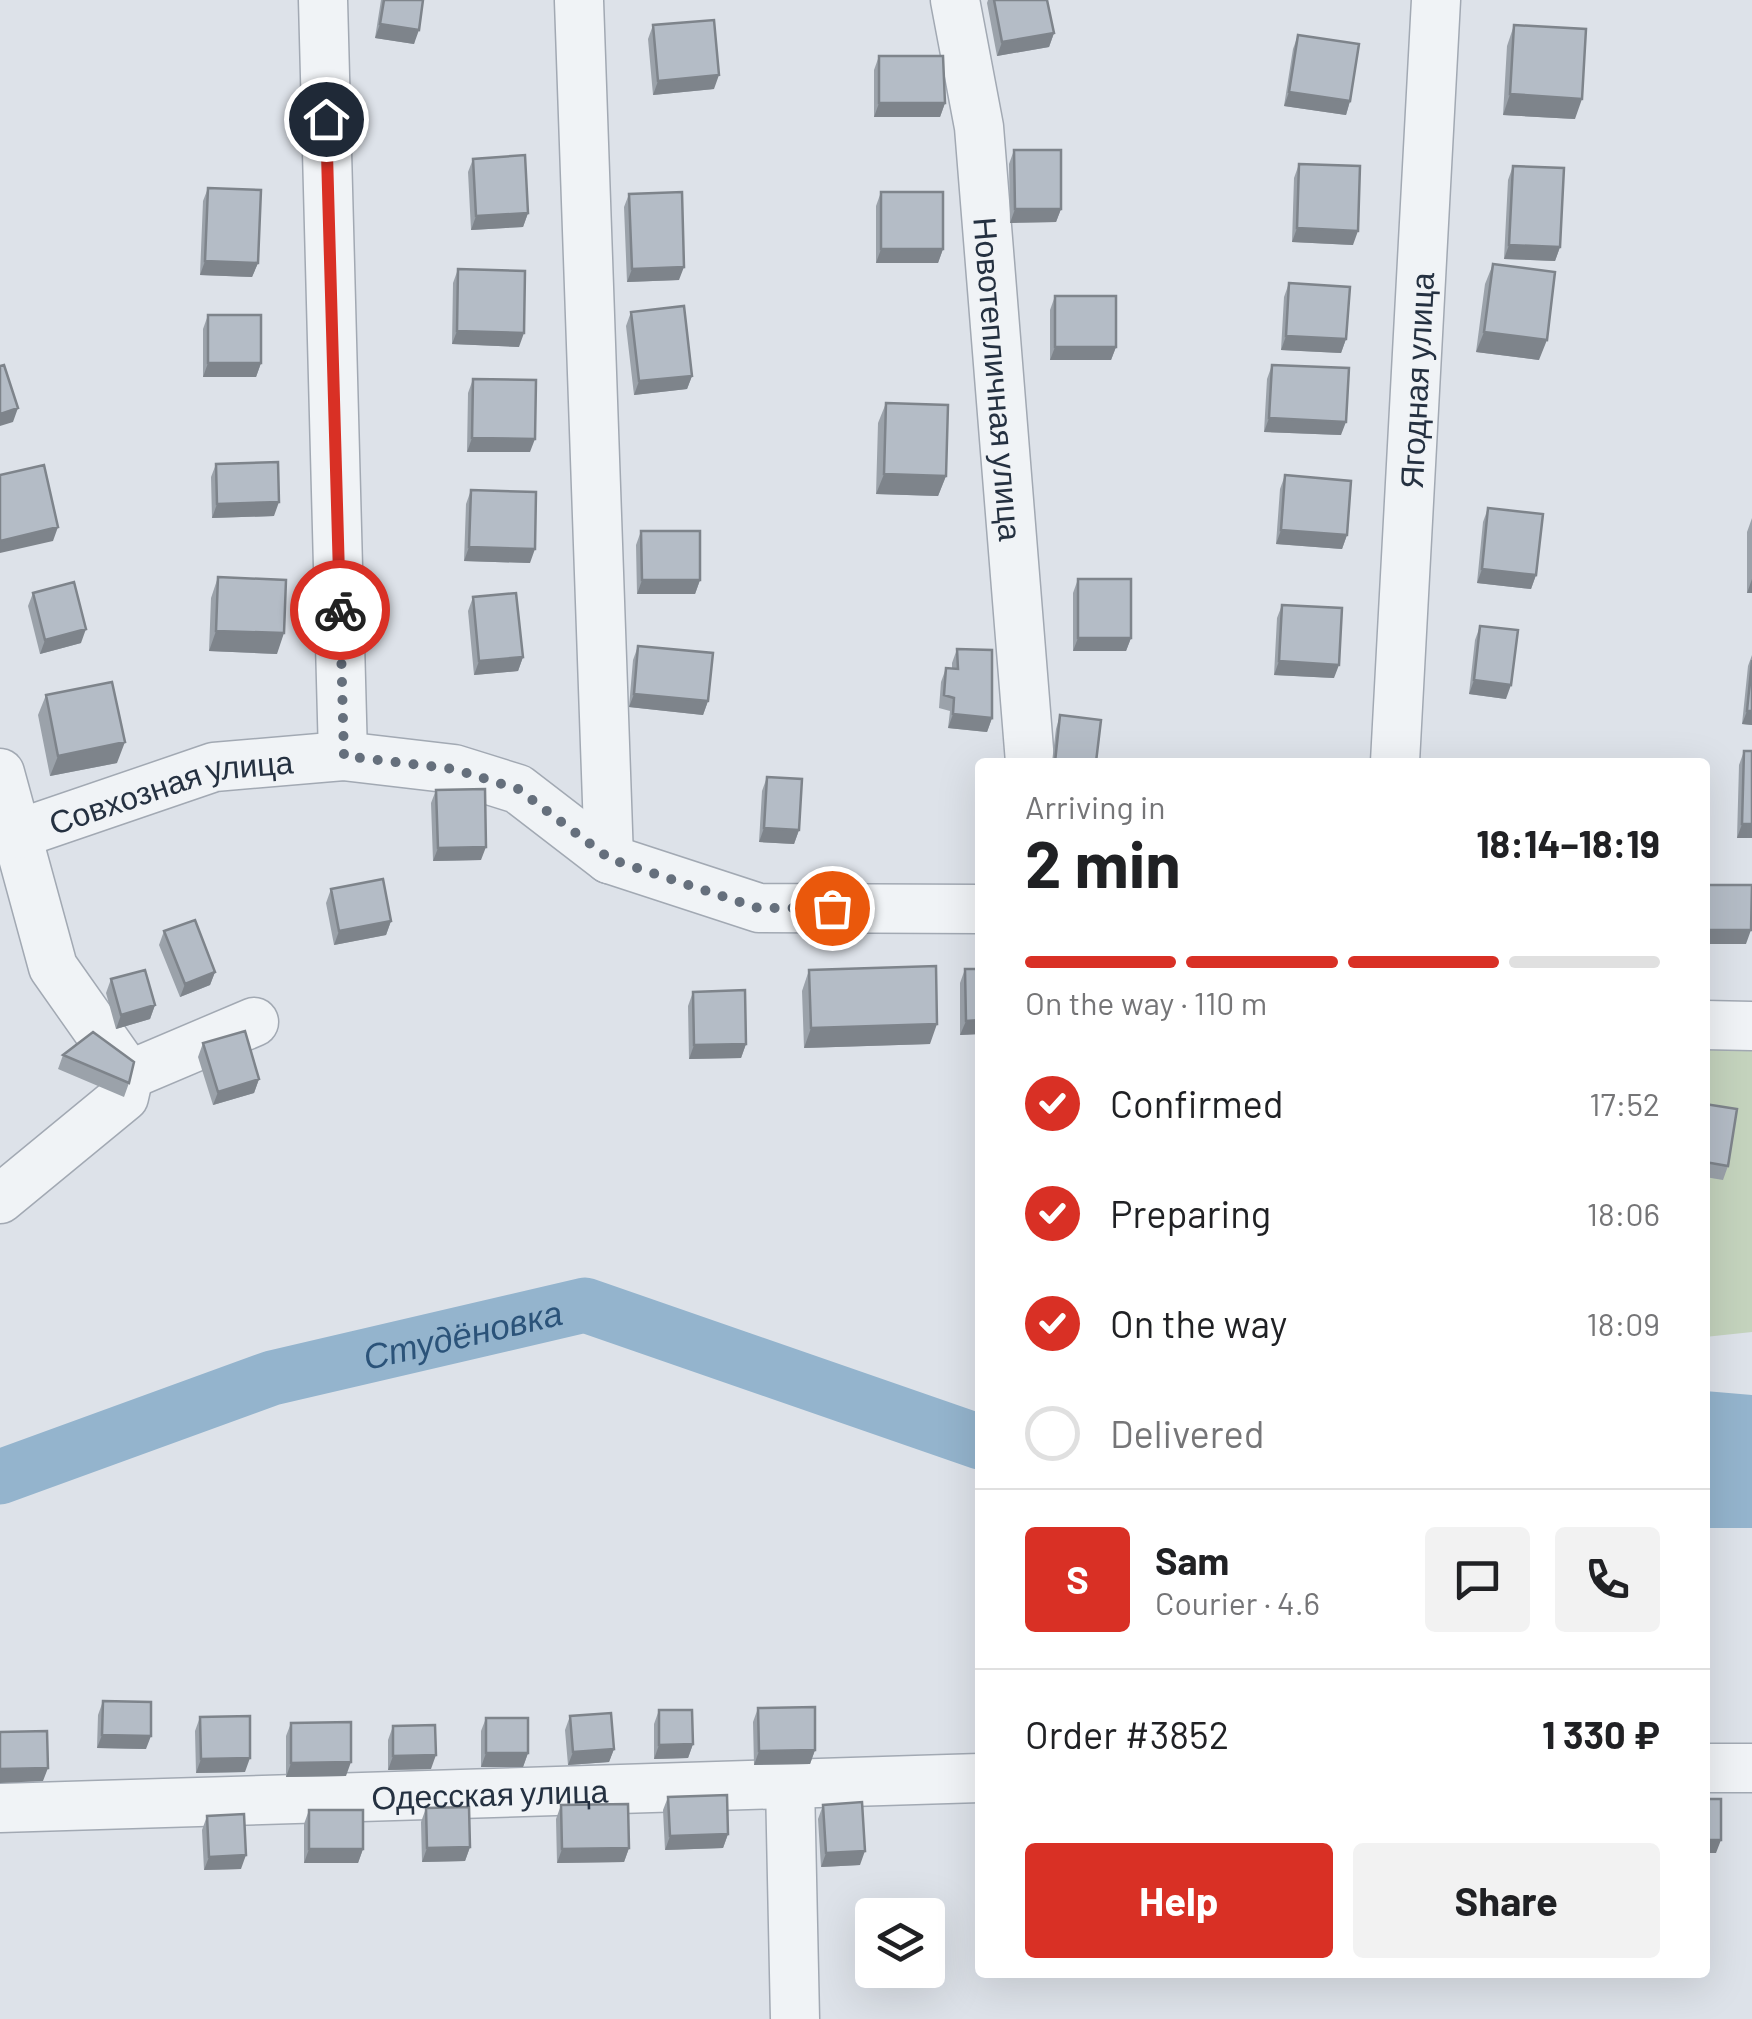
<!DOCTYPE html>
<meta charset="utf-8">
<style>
body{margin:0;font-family:Barlow,sans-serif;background:#f2f2f2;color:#202124;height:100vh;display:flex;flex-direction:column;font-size:38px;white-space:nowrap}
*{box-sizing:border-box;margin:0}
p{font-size:32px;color:#757577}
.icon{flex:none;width:55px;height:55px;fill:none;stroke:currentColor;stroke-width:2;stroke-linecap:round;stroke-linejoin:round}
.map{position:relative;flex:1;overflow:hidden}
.drawer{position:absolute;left:975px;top:758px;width:735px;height:1220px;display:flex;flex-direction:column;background:#fff;border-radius:10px;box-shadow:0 10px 40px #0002}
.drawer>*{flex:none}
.buttons{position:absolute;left:855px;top:1898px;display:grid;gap:20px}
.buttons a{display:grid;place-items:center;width:90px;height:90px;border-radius:10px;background:#fff;box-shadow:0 10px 40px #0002;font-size:50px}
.pin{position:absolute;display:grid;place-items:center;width:85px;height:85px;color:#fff;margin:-42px;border:5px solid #fff;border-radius:50%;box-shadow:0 2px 10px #0007}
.courier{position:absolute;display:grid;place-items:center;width:100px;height:100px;margin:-50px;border:8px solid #d93025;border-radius:50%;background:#fff;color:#222;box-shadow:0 2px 12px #0007}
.overview em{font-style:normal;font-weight:700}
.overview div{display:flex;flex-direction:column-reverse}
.overview{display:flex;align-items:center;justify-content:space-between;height:170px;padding:0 50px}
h1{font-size:65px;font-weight:700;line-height:75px}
.bar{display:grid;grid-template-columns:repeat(4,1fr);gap:15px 10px;align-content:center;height:120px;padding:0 50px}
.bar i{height:12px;border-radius:8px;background:#e0e0e0}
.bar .selected{background:#d93025}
.bar p{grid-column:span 4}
.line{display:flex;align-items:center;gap:25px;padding:0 50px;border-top:2px solid #e0e0e0}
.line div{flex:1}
.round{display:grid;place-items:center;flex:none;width:105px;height:105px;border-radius:10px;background:#f2f2f2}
ol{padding:0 50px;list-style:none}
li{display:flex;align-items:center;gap:30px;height:110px}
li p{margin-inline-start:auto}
li .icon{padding:10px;border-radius:50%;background:#d93025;color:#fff;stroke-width:4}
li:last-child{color:#757577}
li i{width:55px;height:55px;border:5px solid #e0e0e0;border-radius:50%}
.primary-button{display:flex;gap:20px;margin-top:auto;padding:20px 50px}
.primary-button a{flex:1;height:115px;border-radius:10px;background:#d93025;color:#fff;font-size:40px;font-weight:700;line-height:115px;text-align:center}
.primary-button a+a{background:#f2f2f2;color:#202124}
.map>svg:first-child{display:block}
.green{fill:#c4d3bd}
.water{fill:#94b4cd}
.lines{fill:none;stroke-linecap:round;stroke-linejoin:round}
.river{stroke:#94b4cd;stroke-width:55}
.minor-casing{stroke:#a2a9b3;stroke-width:51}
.minor{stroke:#f0f3f6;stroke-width:48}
.wall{fill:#9ba2aa}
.shaded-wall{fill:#7e848b}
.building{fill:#b4bcc6;stroke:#7e848b;stroke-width:2.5}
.done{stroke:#656f7c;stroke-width:10;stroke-dasharray:0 18}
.route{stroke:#d93025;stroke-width:12}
.labels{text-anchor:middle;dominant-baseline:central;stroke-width:9;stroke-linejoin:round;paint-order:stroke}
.street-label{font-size:32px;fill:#253141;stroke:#ecf1f6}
.water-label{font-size:35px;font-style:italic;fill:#2b5379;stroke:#ecf1f6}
</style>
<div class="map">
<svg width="1752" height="2019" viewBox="0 0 1752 2019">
<rect width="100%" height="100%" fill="#dde2e9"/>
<!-- green -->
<path class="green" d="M1752,1025V1332L1705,1337V1027Z"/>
<!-- water -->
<path class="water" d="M1705,1391L1752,1395V1528H1705Z"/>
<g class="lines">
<!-- river -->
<path class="river" id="s1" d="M0,1477L272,1378L585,1305L980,1442"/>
<!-- minor casing -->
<g class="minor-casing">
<g id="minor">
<path d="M323,0L343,756"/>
<path id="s2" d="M955,0L979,127L1030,762"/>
<path d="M579,1L609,859"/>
<path id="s3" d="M1395,762L1436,0"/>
<path d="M0,773L53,967L129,1075L124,1097L0,1199"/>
<path id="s4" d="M18,834L214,767L343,756L454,769L518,789L609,859L759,908L980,909"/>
<path d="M1705,1025L1752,1026"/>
<path d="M129,1075L254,1022"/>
<path d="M1705,1768H1752"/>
<path d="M790,1784L795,2019"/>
<path id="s5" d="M0,1808L980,1778"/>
</g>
</g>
<!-- minor -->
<use href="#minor" class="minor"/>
</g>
<!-- wall -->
<path class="wall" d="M381,0H423L414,44L375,38Z
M988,0H1047L1054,33L1049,47L997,56L987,3Z
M653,25L714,89L653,95L648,39Z
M1514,25L1575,119L1503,115L1507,46Z
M1298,35L1350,101L1346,115L1284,106L1293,49Z
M879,56L945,103L940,117H874V70Z
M1014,150L1061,209L1056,222L1010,223L1009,164Z
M473,159L528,213L523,227L471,230L468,172Z
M1299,164L1353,245L1292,242L1294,178Z
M1513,166L1560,247L1555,261L1504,259L1508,180Z
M208,188L258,263L252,277L200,275L203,201Z
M881,192L943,249L938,263H876V206Z
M629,194L679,280L627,282L624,207Z
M1493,264L1539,360L1476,352L1485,284Z
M458,269L519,347L452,344L453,283Z
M1289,283L1346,339L1341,353L1281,350L1284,297Z
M1055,296L1116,347L1111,360H1050V310Z
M631,312L692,376L687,389L634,395L626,326Z
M208,315L261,363L256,377H203V329Z
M1272,365L1341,435L1264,432L1267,379Z
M473,379L530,452H467L468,393Z
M886,403L946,476L938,496L876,494L878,423Z
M216,464L274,516L212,518L211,477Z
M1285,475L1347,535L1342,549L1276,544L1280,489Z
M471,490L530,563L464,561L466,504Z
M1488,508L1536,575L1531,589L1477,583L1483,522Z
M1752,518V593H1747V532Z
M641,531L700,580L695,594H637L636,545Z
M218,577L277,654L209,651L211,598Z
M1078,579L1131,638L1126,651H1073V593Z
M33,593L81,643L40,654L28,606Z
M473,597L523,657L518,671L474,675L468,611Z
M1282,605L1334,678L1274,675L1277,618Z
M1480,626L1506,699L1469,694L1475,640Z
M638,646L708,701L703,715L629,707L633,660Z
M957,649L992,718L987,732L948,728L950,711L939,708L941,682L946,668L952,669V663Z
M1752,655V725L1742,724L1748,666Z
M46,695L117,763L50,776L38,715Z
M1060,715L1096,762H1052L1056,729Z
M1744,751H1752V838H1737L1739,765Z
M767,777L799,830L794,844L759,842L762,791Z
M436,790L481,860L433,861L431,803Z
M331,889L391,921L386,935L334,945L326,903Z
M164,931L215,972L210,985L180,997L159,945Z
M965,969H980V1034L960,1035V983Z
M809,970L930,1044L804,1048L802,991Z
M111,979L155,1005L150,1019L116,1029L106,993Z
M693,992L746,1044L741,1058L689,1059L688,1006Z
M203,1043L259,1079L254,1093L213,1105L198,1057Z
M63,1055L129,1083L124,1097L58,1069Z
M1705,1104L1728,1166L1723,1180L1705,1177Z
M103,1701L146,1749L97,1748L98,1715Z
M758,1708L815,1750L810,1764L754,1765L753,1722Z
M659,1710L693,1744L688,1758L654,1759V1724Z
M570,1716L614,1749L609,1762L568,1765L565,1730Z
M200,1717L245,1772L196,1773L195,1731Z
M486,1718L528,1753L523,1767H481V1731Z
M291,1723L346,1776L286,1777V1736Z
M393,1726L431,1769L388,1770V1740Z
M668,1797L728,1834L723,1848L665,1850L663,1810Z
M561,1805L629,1848L624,1862L557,1863L556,1819Z
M823,1805L860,1865L821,1867L818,1819Z
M426,1808L470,1847L465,1861L422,1862L421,1822Z
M309,1810L363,1849L358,1863H304V1824Z
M207,1816L241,1869L204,1870L202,1830Z"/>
<!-- shaded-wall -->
<path class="shaded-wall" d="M380,24L419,30L414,44L375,38Z
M1054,33L1049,47L997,56L1002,42Z
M719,75L714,89L653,95L658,81Z
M1289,92L1350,101L1346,115L1284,106Z
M1510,94L1582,99L1575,119L1503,115Z
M879,103H945L940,117H874Z
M1015,209H1061L1056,222L1010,223Z
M528,213L523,227L471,230L476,216Z
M1297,228L1358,231L1353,245L1292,242Z
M1509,245L1560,247L1555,261L1504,259Z
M881,249H943L938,263H876Z
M205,261L258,263L252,277L200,275Z
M684,267L679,280L627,282L632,269Z
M457,331L524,333L519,347L452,344Z
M1484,332L1547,340L1539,360L1476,352Z
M1286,336L1346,339L1341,353L1281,350Z
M1055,347H1116L1111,360H1050Z
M208,363H261L256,377H203Z
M692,376L687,389L634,395L639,381Z
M18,408L13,422L0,426V414Z
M1269,418L1346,422L1341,435L1264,432Z
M472,438L535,439L530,452H467Z
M884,474L946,476L938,496L876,494Z
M279,502L274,516L212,518L217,504Z
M58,527L53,541L0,553V541Z
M1281,530L1347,535L1342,549L1276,544Z
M469,547L535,549L530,563L464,561Z
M1482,569L1536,575L1531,589L1477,583Z
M1752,579V593H1747Z
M642,580H700L695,594H637Z
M86,629L81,643L40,654L45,640Z
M216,631L284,633L277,654L209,651Z
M1078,638H1131L1126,651H1073Z
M523,657L518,671L474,675L479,661Z
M1279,661L1339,665L1334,678L1274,675Z
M1474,680L1511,685L1506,699L1469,694Z
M634,694L708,701L703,715L629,707Z
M1747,711H1752V725L1742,724Z
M953,714L992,718L987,732L948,728Z
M125,742L117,763L50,776L58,756Z
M1742,824H1752V838H1737Z
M764,828L799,830L794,844L759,842Z
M486,847L481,860L433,861L438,848Z
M391,921L386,935L334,945L339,931Z
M1705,930H1751L1746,944H1705Z
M215,972L210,985L180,997L185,984Z
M155,1005L150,1019L116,1029L121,1015Z
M980,1020V1034L960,1035L966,1021Z
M937,1024L930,1044L804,1048L811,1028Z
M746,1044L741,1058L689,1059L694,1045Z
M259,1079L254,1093L213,1105L218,1092Z
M102,1735L151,1736L146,1749L97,1748Z
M693,1744L688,1758L654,1759L659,1745Z
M614,1749L609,1762L568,1765L573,1752Z
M815,1750L810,1764L754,1765L759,1751Z
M486,1753H528L523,1767H481Z
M436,1755L431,1769L388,1770L393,1756Z
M250,1758L245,1772L196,1773L201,1759Z
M351,1762L346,1776L286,1777L291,1763Z
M48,1768L43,1781L0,1783V1769Z
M728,1834L723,1848L665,1850L670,1836Z
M1705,1840H1721L1716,1853H1705Z
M470,1847L465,1861L422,1862L427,1848Z
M629,1848L624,1862L557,1863L562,1849Z
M309,1849H363L358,1863H304Z
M865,1851L860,1865L821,1867L826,1853Z
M246,1855L241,1869L204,1870L209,1857Z"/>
<!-- building -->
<path class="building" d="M384,0H423L419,30L380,24Z
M994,0H1047L1054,33L1002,42Z
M714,20L719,75L658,81L653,25Z
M1514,25L1586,29L1582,99L1510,94Z
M1298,35L1359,44L1350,101L1289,92Z
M879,56H943L945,103H879Z
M1014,150H1061V209H1015Z
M525,155L528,213L476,216L473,159Z
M1299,164L1360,166L1358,231L1297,228Z
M1513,166L1564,168L1560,247L1509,245Z
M208,188L261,190L258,263L205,261Z
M682,192L684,267L632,269L629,194Z
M881,192H943V249H881Z
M1493,264L1555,272L1547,340L1484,332Z
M458,269L525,271L524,333L457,331Z
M1289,283L1350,287L1346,339L1286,336Z
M1055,296H1116V347H1055Z
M684,306L692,376L639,381L631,312Z
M208,315H261V363H208Z
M4,365L18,408L0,414V366Z
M1272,365L1349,368L1346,422L1269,418Z
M473,379L536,380L535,439L472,438Z
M886,403L948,405L946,476L884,474Z
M278,462L279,502L217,504L216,464Z
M44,465L58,527L0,541V475Z
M1285,475L1351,481L1347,535L1281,530Z
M471,490L536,492L535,549L469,547Z
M1488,508L1543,514L1536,575L1482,569Z
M641,531H700V580H642Z
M218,577L286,580L284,633L216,631Z
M1078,579H1131V638H1078Z
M74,582L86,629L45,640L33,593Z
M516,593L523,657L479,661L473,597Z
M1282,605L1342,608L1339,665L1279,661Z
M1480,626L1518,630L1511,685L1474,680Z
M638,646L713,653L708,701L634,694Z
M957,649L992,650V718L953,714L954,698L944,695L946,668L958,669Z
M1752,660V711H1747Z
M112,682L125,742L58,756L46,695Z
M1060,715L1101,720L1096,762H1055Z
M1744,751H1752V824H1742Z
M767,777L802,779L799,830L764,828Z
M485,789L486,847L438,848L436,790Z
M383,879L391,921L339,931L331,889Z
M1705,885H1752L1751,930H1705Z
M195,920L215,972L185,984L164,931Z
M936,966L937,1024L811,1028L809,970Z
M965,969H980V1020L966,1021Z
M145,970L155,1005L121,1015L111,979Z
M745,990L746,1044L694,1045L693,992Z
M245,1031L259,1079L218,1092L203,1043Z
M93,1032L134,1062L129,1083L63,1055Z
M1705,1104L1737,1109L1728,1166L1705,1162Z
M103,1701L151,1702V1736L102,1735Z
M815,1707V1750L759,1751L758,1708Z
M659,1710H692L693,1744L659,1745Z
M611,1713L614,1749L573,1752L570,1716Z
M250,1716V1758L201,1759L200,1717Z
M486,1718H528V1753H486Z
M351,1722V1762L291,1763V1723Z
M435,1725L436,1755L393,1756V1726Z
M47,1731L48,1768L0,1769V1732Z
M727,1795L728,1834L670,1836L668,1797Z
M1705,1799H1721V1840H1705Z
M862,1802L865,1851L826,1853L823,1805Z
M628,1804L629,1848L562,1849L561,1805Z
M469,1807L470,1847L427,1848L426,1808Z
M309,1810H363V1849H309Z
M244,1814L246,1855L209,1857L207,1816Z"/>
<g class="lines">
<!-- done -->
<path class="done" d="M340,610L344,756L454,769L518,789L610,859L758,908H832"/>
<!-- route -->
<path class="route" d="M326,119L340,610"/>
</g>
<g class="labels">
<!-- street labels -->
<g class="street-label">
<text stroke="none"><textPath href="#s2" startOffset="382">Новотепличная улица</textPath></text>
<text stroke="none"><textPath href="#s3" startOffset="382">Ягодная улица</textPath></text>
<text stroke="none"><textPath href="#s4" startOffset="160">Совхозная улица</textPath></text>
<text stroke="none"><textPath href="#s5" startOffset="490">Одесская улица</textPath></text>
</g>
<!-- water labels -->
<g class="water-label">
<text stroke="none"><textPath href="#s1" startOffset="485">Студёновка</textPath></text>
</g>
</g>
</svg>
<div class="buttons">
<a><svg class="icon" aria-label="layers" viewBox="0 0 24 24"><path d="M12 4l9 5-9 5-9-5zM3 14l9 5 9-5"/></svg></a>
</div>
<div class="pin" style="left:832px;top:908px;background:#ea580c"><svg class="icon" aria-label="bag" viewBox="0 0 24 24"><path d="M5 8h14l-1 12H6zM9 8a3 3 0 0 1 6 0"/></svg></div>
<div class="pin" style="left:326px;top:119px;background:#1f2937"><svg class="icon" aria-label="home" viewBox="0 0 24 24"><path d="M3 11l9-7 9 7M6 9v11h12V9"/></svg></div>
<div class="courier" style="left:340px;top:610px"><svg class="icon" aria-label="bike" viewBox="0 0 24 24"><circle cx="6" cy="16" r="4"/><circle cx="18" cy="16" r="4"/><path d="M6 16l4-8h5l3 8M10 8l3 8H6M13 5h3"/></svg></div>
<section class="drawer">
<div class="overview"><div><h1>2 min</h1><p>Arriving in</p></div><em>18:14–18:19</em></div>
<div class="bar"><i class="selected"></i><i class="selected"></i><i class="selected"></i><i></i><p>On the way · 110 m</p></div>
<ol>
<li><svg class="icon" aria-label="check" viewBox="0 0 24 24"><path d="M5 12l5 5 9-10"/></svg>Confirmed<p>17:52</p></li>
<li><svg class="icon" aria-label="check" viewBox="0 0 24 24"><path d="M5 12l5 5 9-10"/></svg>Preparing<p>18:06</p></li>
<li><svg class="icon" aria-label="check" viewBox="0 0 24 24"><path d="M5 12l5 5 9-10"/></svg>On the way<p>18:09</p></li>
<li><i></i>Delivered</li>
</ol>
<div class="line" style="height:180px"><b class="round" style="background:#d93025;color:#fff">S</b><div><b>Sam</b><p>Courier · 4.6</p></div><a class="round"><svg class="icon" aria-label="chat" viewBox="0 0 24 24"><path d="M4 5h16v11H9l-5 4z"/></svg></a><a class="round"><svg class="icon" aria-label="phone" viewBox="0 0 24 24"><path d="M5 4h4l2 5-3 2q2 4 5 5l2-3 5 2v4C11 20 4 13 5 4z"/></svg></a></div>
<div class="line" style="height:130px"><div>Order #3852</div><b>1 330 ₽</b></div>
<div class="primary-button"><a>Help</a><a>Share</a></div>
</section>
</div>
